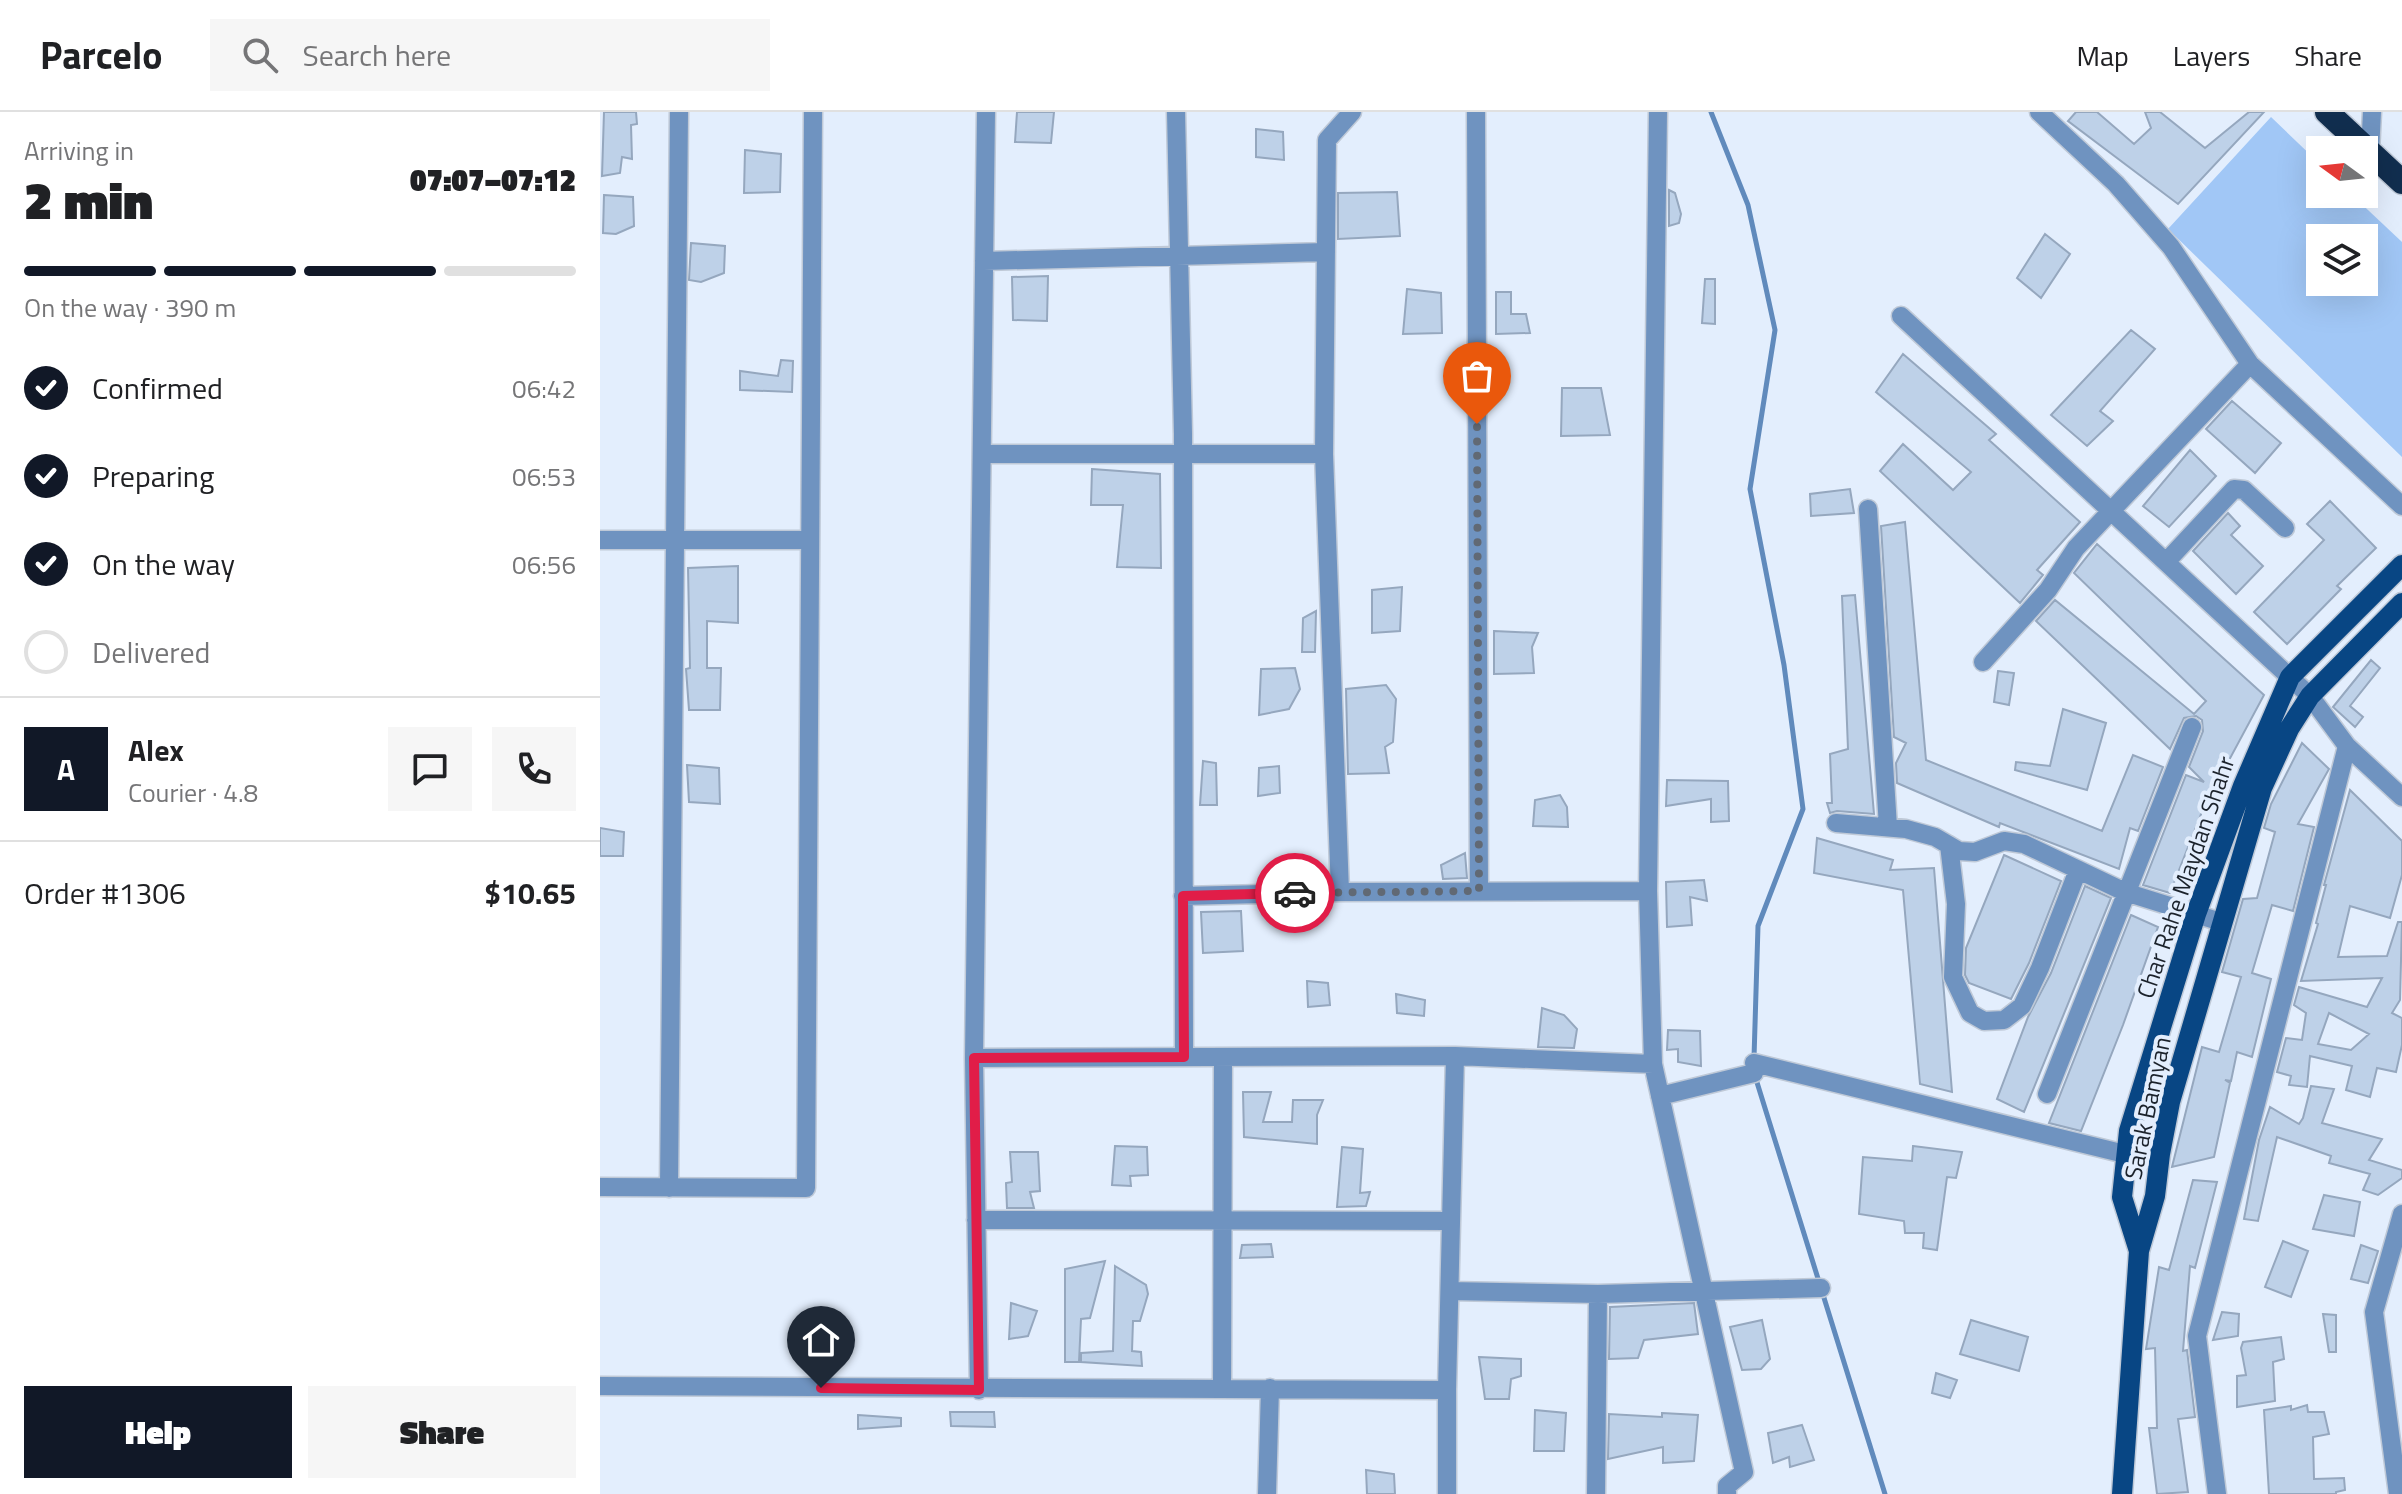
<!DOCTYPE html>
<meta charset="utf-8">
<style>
body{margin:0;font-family:"Titillium Web",sans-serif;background:#f6f6f6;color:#202124;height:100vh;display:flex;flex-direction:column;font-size:30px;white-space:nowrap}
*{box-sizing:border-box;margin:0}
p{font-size:26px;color:#757577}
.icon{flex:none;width:44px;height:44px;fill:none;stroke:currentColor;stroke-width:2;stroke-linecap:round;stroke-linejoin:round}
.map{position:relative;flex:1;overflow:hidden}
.drawer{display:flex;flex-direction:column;background:#fff;width:600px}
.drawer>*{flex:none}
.needle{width:52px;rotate:285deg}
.controls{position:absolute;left:1706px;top:24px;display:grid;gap:16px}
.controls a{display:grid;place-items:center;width:72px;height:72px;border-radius:0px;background:#fff;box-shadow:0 8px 32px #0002;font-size:40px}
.pin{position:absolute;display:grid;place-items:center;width:68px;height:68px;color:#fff;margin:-82px -34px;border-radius:50% 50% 50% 0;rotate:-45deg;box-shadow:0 0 8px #0007}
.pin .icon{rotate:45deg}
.courier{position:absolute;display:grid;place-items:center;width:80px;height:80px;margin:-40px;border:6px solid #e11d48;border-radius:50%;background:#fff;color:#222;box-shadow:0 2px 10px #0007}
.head em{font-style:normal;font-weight:800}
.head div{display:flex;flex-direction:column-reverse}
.head{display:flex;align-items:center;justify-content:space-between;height:136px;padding:0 24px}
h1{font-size:52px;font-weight:800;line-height:60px}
.bar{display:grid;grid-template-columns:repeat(4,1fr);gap:12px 8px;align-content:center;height:96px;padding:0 24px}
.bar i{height:10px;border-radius:6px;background:#e0e0e0}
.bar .on{background:#111827}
.bar p{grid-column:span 4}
.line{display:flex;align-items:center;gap:20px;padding:0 24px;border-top:2px solid #e0e0e0}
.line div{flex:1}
.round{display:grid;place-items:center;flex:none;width:84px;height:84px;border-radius:0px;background:#f6f6f6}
ol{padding:0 24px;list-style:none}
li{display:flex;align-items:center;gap:24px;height:88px}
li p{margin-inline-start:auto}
li .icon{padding:8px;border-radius:50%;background:#111827;color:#fff;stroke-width:4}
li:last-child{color:#757577}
li i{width:44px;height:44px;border:4px solid #e0e0e0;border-radius:50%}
.action{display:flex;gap:16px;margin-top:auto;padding:16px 24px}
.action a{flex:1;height:92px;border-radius:0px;background:#111827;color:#fff;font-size:32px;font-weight:800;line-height:92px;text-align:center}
.action a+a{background:#f6f6f6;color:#202124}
header{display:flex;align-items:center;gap:48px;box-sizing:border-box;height:112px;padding:0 40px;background:#fff;border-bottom:2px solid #e0e0e0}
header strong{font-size:38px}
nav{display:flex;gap:44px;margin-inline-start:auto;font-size:28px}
.search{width:560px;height:72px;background:#f6f6f6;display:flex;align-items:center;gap:20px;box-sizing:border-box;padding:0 28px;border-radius:0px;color:#757577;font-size:30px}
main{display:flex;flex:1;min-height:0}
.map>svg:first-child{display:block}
.green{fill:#a1c7f6;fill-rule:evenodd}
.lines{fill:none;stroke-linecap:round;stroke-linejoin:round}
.stream{stroke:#608abc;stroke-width:5}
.building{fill:#bed1e8;stroke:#95a7be;stroke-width:2;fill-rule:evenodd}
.minor-casing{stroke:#bfc9d7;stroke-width:21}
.major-casing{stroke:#bfc9d7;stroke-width:23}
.highway-casing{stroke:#bfc9d7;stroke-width:27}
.minor{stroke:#6f93c0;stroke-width:18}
.major{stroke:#084684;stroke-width:20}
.highway{stroke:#112e4f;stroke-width:24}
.done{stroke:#616974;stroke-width:8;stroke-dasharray:0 14.4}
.route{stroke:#e11d48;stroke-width:10}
.labels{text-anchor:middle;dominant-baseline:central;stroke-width:8;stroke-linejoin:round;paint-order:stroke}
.street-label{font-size:24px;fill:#1b222b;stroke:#e3eefd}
</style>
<header>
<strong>Parcelo</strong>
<div class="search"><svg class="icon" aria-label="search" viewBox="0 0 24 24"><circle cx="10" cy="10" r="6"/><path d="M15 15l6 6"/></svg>Search here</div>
<nav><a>Map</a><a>Layers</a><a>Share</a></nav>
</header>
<main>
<section class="drawer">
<div class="head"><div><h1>2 min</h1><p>Arriving in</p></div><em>07:07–07:12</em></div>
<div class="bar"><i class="on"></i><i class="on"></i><i class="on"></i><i></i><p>On the way · 390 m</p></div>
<ol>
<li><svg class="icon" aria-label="check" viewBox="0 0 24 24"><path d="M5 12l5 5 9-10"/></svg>Confirmed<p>06:42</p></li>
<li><svg class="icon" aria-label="check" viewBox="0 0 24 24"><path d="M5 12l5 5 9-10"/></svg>Preparing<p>06:53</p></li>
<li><svg class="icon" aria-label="check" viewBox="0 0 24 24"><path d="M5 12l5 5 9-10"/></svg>On the way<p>06:56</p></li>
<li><i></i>Delivered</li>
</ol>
<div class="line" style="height:144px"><b class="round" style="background:#111827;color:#fff">A</b><div><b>Alex</b><p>Courier · 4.8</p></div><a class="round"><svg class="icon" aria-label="chat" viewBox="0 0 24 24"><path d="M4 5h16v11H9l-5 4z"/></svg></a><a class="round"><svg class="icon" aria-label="phone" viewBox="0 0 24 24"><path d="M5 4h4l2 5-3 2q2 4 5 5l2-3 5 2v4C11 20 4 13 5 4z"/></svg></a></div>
<div class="line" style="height:104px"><div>Order #1306</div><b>$10.65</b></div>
<div class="action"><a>Help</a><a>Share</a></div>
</section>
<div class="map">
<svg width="1802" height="1382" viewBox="0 0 1802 1382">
<rect width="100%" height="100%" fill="#e3eefd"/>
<!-- green -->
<path class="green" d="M1671,5L1720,52V82H1751L1802,130V345L1568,117ZM1720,126H1764V170H1720Z"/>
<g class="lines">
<!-- stream -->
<path class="stream" d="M1111,0L1148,93L1175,218L1150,377L1184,553L1203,697L1158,814L1154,946
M1155,964L1285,1382"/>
</g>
<!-- building -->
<path class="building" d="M4,0H36L37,12L31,13L32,47L22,45L20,61L2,64Z
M417,0H454L451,31L415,30Z
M1476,0H1497L1534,32L1551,16L1545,0H1560L1605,36L1649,0H1664L1578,92L1468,9Z
M656,17L683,20L684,48L656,45Z
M145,38L181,42L180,80L144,81Z
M1069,78L1075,81L1081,102L1079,111L1069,114Z
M797,80L800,124L738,127V81Z
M4,83L33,85L34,114L16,122L3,121Z
M1445,122L1470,142L1441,186L1417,166Z
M91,131L125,134L124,161L101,170L89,168Z
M448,164L447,209L413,208L412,165Z
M1105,167H1115V212L1102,211Z
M807,177L841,181L842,221L803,222Z
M896,180H911V202H926L930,221L896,222Z
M1531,218L1555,237L1500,299L1513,309L1487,334L1451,303Z
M1303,242L1396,322L1389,328L1480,410L1437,458L1443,463L1420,491L1280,359L1303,332L1353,378L1371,360L1276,280Z
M181,248L193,249L192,280L140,278V259L178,264Z
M962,276H1001L1010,323L961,324Z
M1632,289L1681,331L1655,361L1606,317Z
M1590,338L1616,364L1569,415L1543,394Z
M492,357L560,362L561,456L517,455L523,393H491Z
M1250,377L1254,401L1211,404L1210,382Z
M1730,389L1776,436L1737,474L1741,477L1687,532L1654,500L1724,428L1707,412Z
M1628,401L1640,414L1631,423L1663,454L1636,482L1593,439Z
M1305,410L1326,648L1502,719L1533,643L1563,655L1538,719L1530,716L1519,757L1400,711L1399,715L1297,671L1296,651L1306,631L1294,625L1281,414Z
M1497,432L1664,583L1613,678L1611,677L1570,781L1543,773L1586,663L1604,670L1589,655L1603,619L1602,608L1596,604L1584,606L1570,637L1436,509L1455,488L1594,602L1606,589L1474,461Z
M138,454V511L107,509V556H121L120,598H89L86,557L90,556L88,456Z
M802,475L800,519L772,521V478Z
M1255,483L1266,609L1274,702L1237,699L1230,701L1227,691H1232L1230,642L1248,637L1242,484Z
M716,499L715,540H702L703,506Z
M894,519L938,521L932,535L934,561L894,562Z
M1771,548L1780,556L1750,594L1763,605L1755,615L1733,595Z
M695,556L700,577L689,597L659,603L661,557Z
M1398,559L1414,561L1409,593L1394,590Z
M786,573L796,587L793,630L785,635L789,661L748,662L746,577Z
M1463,597L1506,611L1487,678L1415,658L1416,650L1450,654Z
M1702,631L1729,657L1698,712L1714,715L1693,799L1672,793L1652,861L1671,867L1652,945L1637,940L1631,969L1625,968L1630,971L1614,1045L1572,1055L1602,935L1619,940L1641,865L1622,860L1643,787L1657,786L1675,720L1664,716L1671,692Z
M603,649L616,651L617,693H600Z
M87,653L119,656L120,692L89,690Z
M679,654L680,681L658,684L659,656Z
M1067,668L1128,669L1129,709L1111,710V687L1066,694Z
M1750,678L1802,729V763L1790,806L1750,794L1738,845L1787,844L1798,810H1802L1800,888L1792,901L1802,906V933L1796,960L1777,956L1770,985L1746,978L1752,954L1710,944L1707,975L1689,973L1691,964L1677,960L1686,926L1702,928L1706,901L1694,893L1699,875L1767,895L1782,866L1701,869L1718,812L1716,811L1726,773H1724ZM1729,901L1769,922L1751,938L1718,932Z
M960,683L967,695L968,715L933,714L935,688Z
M0,716L24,720L23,744H0Z
M1217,726L1293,748L1290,758L1334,756L1352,980L1320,972L1303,778L1214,761Z
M865,741L867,766L843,767L841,753Z
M1404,743L1461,769L1429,851L1411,887L1369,871L1365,863L1366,836Z
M1104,768L1107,789L1090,785L1092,813L1067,815L1066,770Z
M1485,774L1511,786L1424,1000L1397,987L1428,905L1451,861Z
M641,799L643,839L603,841L601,800Z
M1531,803L1558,815L1523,913L1481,1019L1449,1011Z
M707,869L728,871L730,893L708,895Z
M796,882L825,888L824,904L797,901Z
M942,896L964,903L977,917L974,936L938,935Z
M1068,918L1100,919L1101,954L1078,950V937L1067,938Z
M1711,974L1734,977L1722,1011L1782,1027L1769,1048L1802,1058V1066L1778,1083L1763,1078L1770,1062L1729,1051L1731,1044L1677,1025L1658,1109L1644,1107L1659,1028L1670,995L1699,1012L1703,1006Z
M643,980H671L663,1010H692L693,988H723L717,1003V1032L644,1025Z
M515,1034L547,1035L548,1063L530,1064L531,1074L512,1073Z
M1313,1034L1362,1040L1356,1066L1347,1065L1337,1138L1323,1136L1324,1121H1305L1304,1109L1259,1102L1263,1045L1312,1049Z
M742,1035L763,1037L760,1081L770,1080L766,1094L737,1095Z
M410,1040H438L440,1079L430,1080L434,1096H407L406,1071L412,1070Z
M1593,1068L1617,1070L1595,1156L1590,1154L1583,1239L1587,1238L1595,1305L1578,1307L1588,1380L1557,1382L1549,1316H1557L1555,1236L1546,1237L1559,1155L1569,1158Z
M1724,1083L1760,1090L1754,1124L1713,1117Z
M1683,1129L1708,1139L1691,1185L1665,1175Z
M671,1132L673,1145L640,1146L642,1133Z
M1761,1133L1778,1139L1768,1171L1751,1167Z
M505,1149L490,1206L481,1207L479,1250H465V1157Z
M515,1154L546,1173L548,1182L540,1209H533L532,1239L541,1240L542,1254L481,1250V1241L513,1239Z
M411,1191L437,1199L428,1224L409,1227Z
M1094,1191L1098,1222L1044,1228L1038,1246L1009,1247L1010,1195Z
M1622,1200L1639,1202L1638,1224L1613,1228Z
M1723,1202L1736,1203V1240H1729Z
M1162,1208L1170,1247L1161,1257L1142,1258L1130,1215Z
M1371,1208L1428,1225L1419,1259L1360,1242Z
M1681,1225L1684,1247L1673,1250L1675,1289L1637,1295V1264L1646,1263L1641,1236L1643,1230Z
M879,1245L921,1247V1264L911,1267L909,1287H885Z
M1336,1261L1357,1268L1350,1286L1332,1281Z
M1707,1293L1708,1300H1724L1729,1322L1713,1325L1714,1367L1744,1366L1745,1378L1736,1380V1382H1669L1664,1298L1691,1294V1298Z
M935,1298L966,1301L964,1339H934Z
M350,1300H394L395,1315L351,1314Z
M1062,1301L1098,1303L1094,1349L1063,1351V1335L1008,1347L1009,1302L1062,1305Z
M258,1303L301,1306V1314L258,1317Z
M1202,1313L1214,1348L1190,1355L1189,1345L1173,1351L1168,1321Z
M766,1358L794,1362L795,1382H767Z"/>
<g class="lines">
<!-- minor casing -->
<g class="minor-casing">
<path id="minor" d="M576,0L583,322L584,945
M876,0L879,779
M1439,0L1516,72L1571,135L1650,252L1802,394
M1770,40L1772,0
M384,149L726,140
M1301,204L1710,584L1747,634L1802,685
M382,342H724L740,780L583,784
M724,342L727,28L752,0
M1268,397L1288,715
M0,428H210
M1566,450L1634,377L1644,378L1685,416
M1383,550L1448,478L1476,436L1650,252
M1236,711L1306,717L1335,725L1359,739L1375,740L1404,729L1424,732L1525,780L1621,810
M1349,733L1356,792L1353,865L1370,901L1384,909L1404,908L1422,894L1440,856L1478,758
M1048,779L1058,0
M740,780L1048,779L1053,952L1144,1360L1127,1374V1382
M374,946L855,944L1053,952
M1154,951L1525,1042
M1447,982L1592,615
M1060,984L1154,961
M0,1075L206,1076L213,0
M69,1076L79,0
M376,1108L851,1109
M850,1179L998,1182L1221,1176
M0,1274L847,1278
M622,1276L623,945
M379,1278L374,946L386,0
M667,1382L670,1276
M847,1382V1278L855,944
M996,1382L998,1182
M1617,1382L1597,1224L1747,634
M1798,1382L1774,1200L1802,1102"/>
</g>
<!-- major casing -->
<g class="major-casing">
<path id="major" d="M1539,1139L1522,1085L1529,1019L1596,802L1643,674L1690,565L1802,453
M1522,1382L1539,1139L1555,1084L1560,1042L1570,990L1662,676L1689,617L1710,584L1802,491"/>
</g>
<!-- highway casing -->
<g class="highway-casing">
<path id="highway" d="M1727,0L1802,70"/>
</g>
<!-- minor -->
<use href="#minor" class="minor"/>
<!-- major -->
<use href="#major" class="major"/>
<!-- highway -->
<use href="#highway" class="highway"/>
</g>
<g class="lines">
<!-- done -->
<path class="done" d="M695,781L879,779L877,312"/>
<!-- route -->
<path class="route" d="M221,1276L379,1278L374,946L584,945L583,784L695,781"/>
</g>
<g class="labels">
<!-- street labels -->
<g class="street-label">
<text transform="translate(1585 765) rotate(-71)">Char Rahe Maydan Shahr</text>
<text transform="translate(1547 996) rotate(-78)">Sarak Bamyan</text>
</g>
</g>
</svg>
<div class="controls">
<a><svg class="needle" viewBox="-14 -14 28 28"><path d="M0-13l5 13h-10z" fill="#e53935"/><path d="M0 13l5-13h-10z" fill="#757577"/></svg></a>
<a><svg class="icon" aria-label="layers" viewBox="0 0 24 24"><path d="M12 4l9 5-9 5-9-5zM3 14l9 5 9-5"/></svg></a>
</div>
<div class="pin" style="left:877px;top:312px;background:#ea580c"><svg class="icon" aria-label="bag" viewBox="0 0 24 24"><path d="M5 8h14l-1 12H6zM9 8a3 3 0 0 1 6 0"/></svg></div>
<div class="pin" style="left:221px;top:1276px;background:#1f2937"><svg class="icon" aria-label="home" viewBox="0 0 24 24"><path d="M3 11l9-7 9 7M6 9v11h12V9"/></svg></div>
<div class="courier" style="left:695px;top:781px"><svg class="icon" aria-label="car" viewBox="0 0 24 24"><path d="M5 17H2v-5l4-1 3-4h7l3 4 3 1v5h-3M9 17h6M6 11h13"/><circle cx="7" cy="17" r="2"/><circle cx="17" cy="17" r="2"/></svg></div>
</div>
</main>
